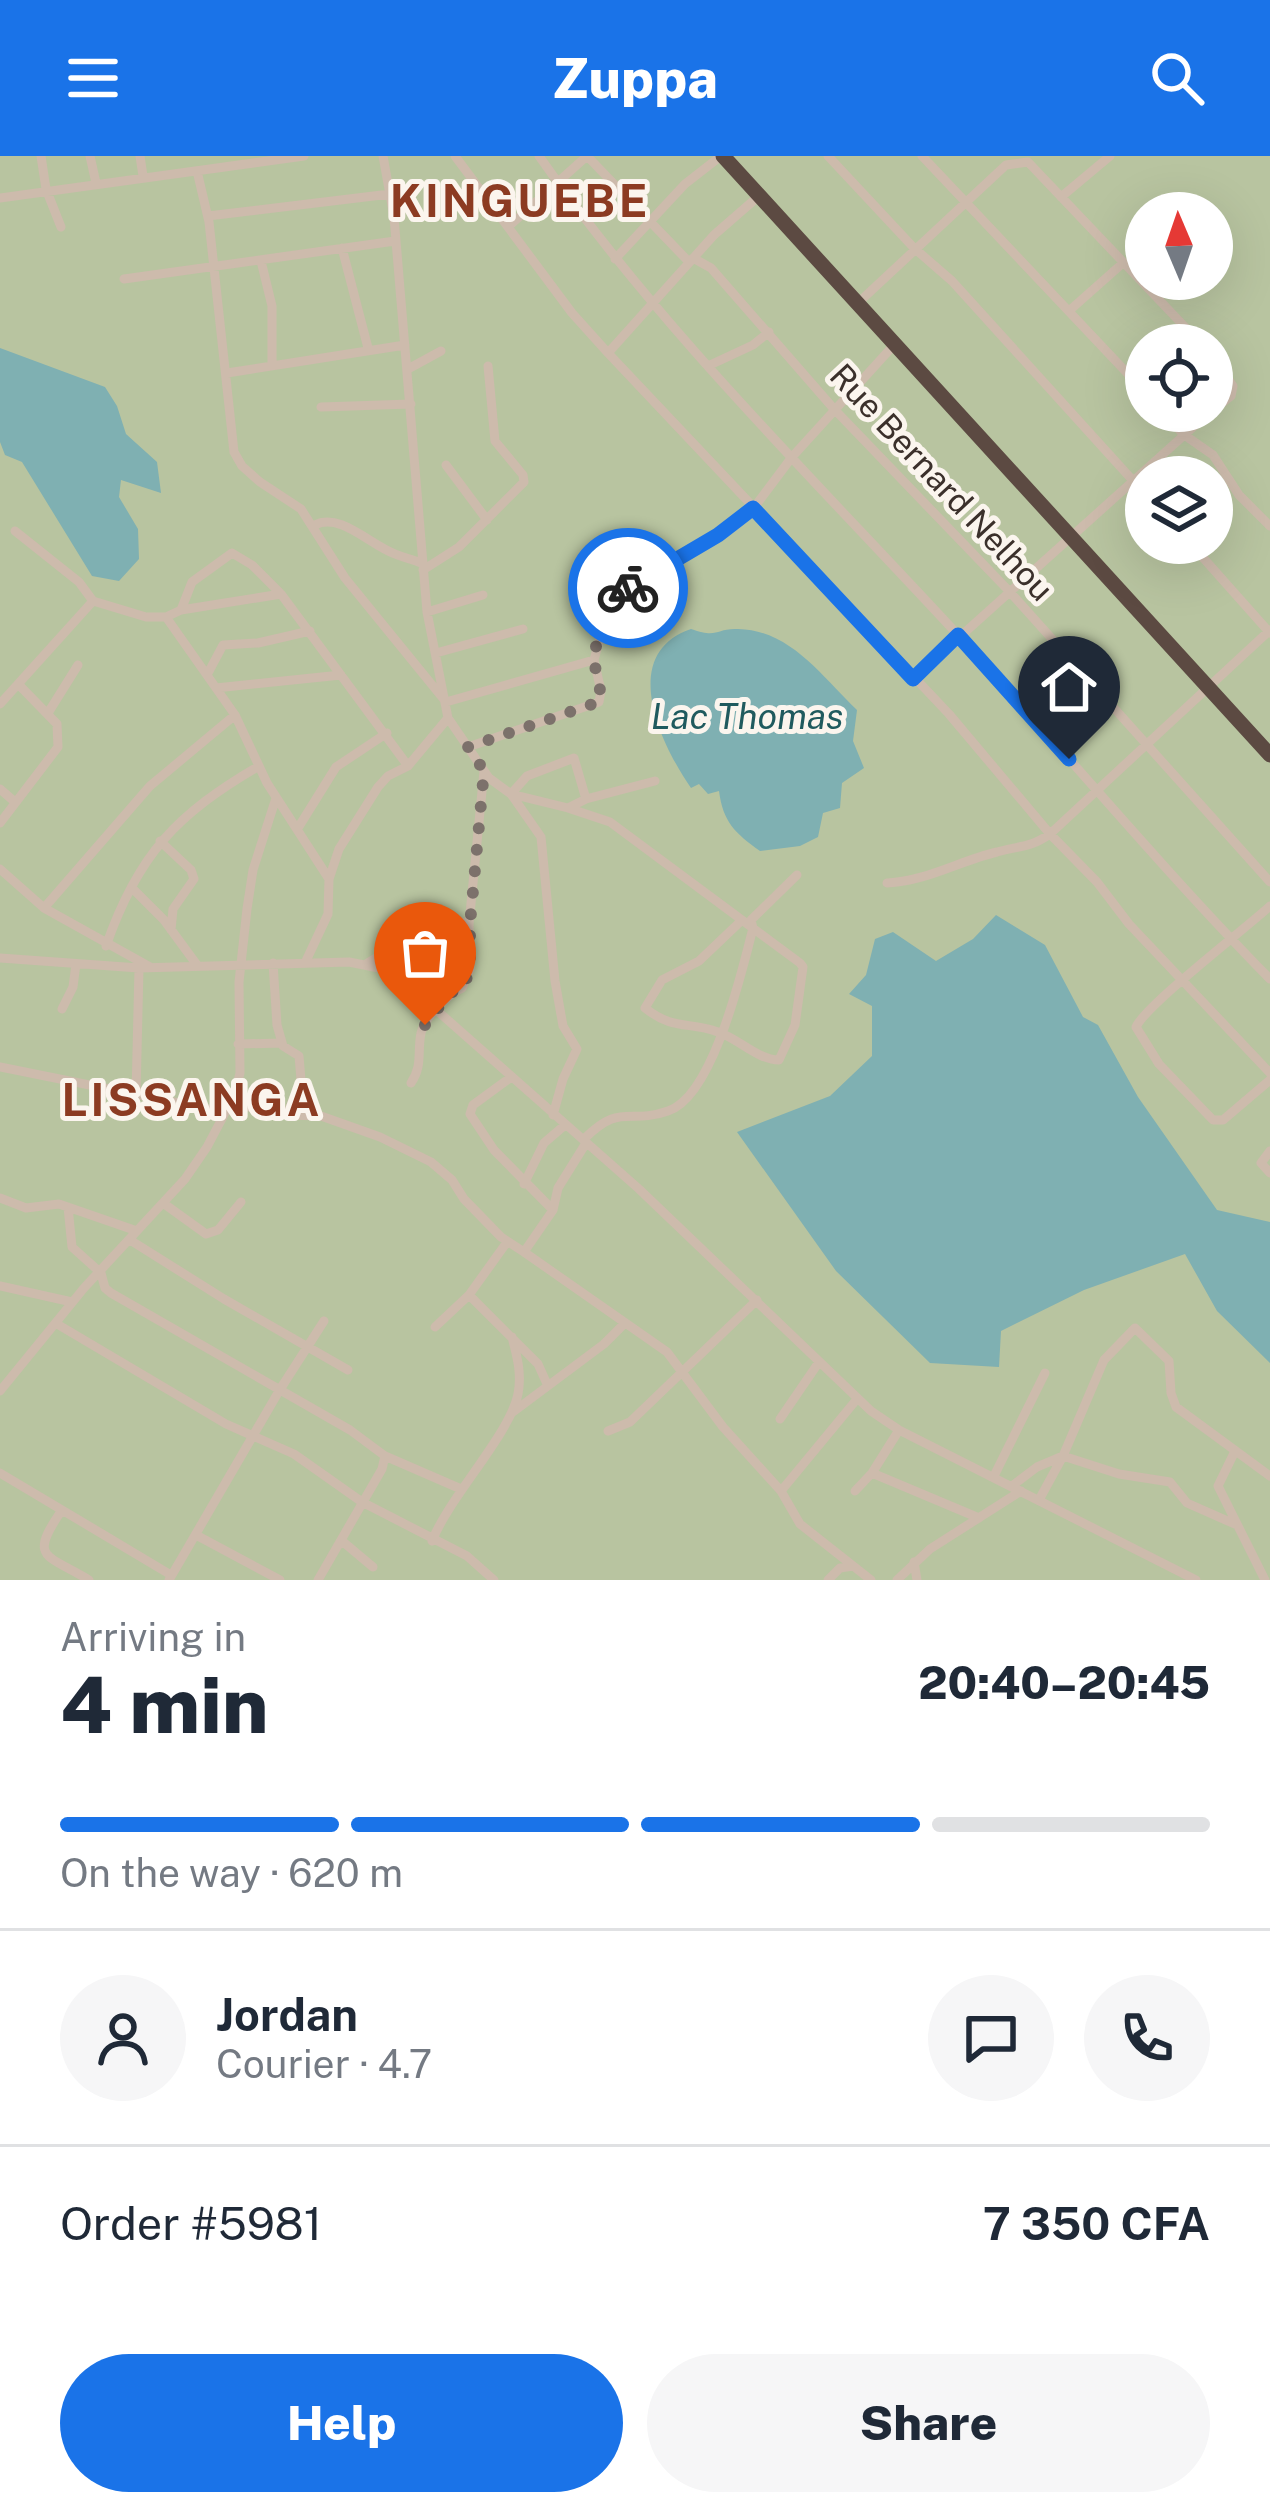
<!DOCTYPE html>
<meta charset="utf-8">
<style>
body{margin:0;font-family:"Public Sans",sans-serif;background:#f6f6f7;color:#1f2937;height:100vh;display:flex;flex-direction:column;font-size:45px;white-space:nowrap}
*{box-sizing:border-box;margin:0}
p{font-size:39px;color:#747a83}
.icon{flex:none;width:66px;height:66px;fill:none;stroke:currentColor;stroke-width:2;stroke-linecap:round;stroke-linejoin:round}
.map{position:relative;height:1424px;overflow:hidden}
.sheet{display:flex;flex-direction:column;background:#fff;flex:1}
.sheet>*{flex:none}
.needle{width:78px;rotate:358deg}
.buttons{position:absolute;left:1125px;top:36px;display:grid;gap:24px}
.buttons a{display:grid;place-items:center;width:108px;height:108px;border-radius:50%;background:#fff;box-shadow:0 12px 48px #0002;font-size:60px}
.pin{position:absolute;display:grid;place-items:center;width:102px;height:102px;color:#fff;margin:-123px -51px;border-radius:50% 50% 50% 0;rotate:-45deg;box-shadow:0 0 12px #0007}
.pin .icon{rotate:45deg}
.courier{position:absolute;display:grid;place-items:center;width:120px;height:120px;margin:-60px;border:9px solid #1a73e8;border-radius:50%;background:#fff;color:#222;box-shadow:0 3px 15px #0007}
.summary em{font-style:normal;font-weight:800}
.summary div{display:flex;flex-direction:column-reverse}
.summary{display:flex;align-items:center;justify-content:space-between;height:204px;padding:0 60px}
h1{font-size:78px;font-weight:800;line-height:90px}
.bar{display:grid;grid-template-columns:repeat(4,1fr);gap:18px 12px;align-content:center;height:144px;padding:0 60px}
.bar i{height:15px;border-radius:9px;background:#e0e1e3}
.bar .on{background:#1a73e8}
.bar p{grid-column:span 4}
.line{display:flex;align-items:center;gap:30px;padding:0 60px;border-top:3px solid #e0e1e3}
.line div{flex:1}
.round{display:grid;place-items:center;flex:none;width:126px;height:126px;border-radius:63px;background:#f6f6f7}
.button{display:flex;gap:24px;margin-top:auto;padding:24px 60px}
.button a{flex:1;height:138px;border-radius:72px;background:#1a73e8;color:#fff;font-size:48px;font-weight:800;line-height:138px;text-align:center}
.button a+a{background:#f6f6f7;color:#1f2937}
header{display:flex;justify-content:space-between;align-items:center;height:156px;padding:0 60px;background:#1a73e8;color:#fff;font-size:54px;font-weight:800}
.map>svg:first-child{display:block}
.green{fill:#b8c4a0;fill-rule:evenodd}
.water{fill:#7fb0b2}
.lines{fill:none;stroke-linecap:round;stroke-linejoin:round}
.minor{stroke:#cdbbac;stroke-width:9}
.highway{stroke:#5c4a42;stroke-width:15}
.done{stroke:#7c716b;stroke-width:12;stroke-dasharray:0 21.6}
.route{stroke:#1a73e8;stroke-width:15}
.labels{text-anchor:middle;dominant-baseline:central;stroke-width:10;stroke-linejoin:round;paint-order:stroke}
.street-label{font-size:33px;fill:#3b302b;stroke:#fbf5ee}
.water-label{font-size:36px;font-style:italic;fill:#1f5a5e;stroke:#fbf5ee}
.district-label{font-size:45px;font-weight:bold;letter-spacing:3px;fill:#8c3b22;stroke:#fbf5ee}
</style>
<header><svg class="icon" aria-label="menu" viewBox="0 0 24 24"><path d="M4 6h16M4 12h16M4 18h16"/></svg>Zuppa<svg class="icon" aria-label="search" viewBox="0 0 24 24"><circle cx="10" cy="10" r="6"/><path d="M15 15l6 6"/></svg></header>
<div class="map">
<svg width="1270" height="1424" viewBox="0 0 1270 1424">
<rect width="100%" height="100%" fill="#f4ebe1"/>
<!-- green -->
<path class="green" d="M0,0H1270V1424H0ZM1146,57H1212V123H1146ZM1146,189H1212V255H1146ZM1146,321H1212V387H1146Z"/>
<!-- water -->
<path class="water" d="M0,192L105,231L117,250L126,278L157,306L161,337L121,324L119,341L138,373L139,403L119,425L92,420L22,306L5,299L0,286Z
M691,473C719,483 715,472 738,473C791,474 823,522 857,554L853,585L864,612L842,627L840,652L823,657L818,681L800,690L760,695C735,677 723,666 719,635L708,638L699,628L691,632C660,587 618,498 691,473Z
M996,759L1045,789L1083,861L1098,869L1138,941L1217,1054L1270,1066V1207L1217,1155L1185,1098L1084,1134L1001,1175L999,1211L930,1207L836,1115L737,976L830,940L872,900V850L849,838L866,819L875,783L893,776L936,805L973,783Z"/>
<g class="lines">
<!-- minor -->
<path class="minor" d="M41,0L46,33L61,71
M90,0L96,27
M140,0L143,20
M455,0L572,157L608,197L949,558L1050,678L1097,726L1129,768L1270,917
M539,0C661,174 814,323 958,479C1063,593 1162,713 1270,823
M587,0L689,106
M828,0L914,92L952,125L1146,339
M922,0L1146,237
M197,15L209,66L234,296L242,310L260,326L301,353L345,422L446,546L594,504
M1061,41L1110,0
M0,42L304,0
M208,60L390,38
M508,71L587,0
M342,92L368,192
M693,102L711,112L834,253L1009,435L1270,726
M615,103L685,28L721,0
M261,105L272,150V207
M124,123L395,85
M858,147L1006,9L1028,6L1202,189
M1070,154L1123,107
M608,197L714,79L760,39
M1212,200L1233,230L1231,240L1212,255
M710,209L753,189L769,176
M408,213L441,195
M227,217L405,189
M321,251L411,248
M1163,255L1183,278L1213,299L1239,339L1270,370
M446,309L487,364
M315,369C340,356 370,389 395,398C404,402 413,403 423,408
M15,375L79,426L93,445L146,461H166L181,454L281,438L408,610
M1190,387L1270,477
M423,414L459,391L524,326L523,319L495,285L488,210
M181,454L192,426L232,397L252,409L280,437
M427,456L483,439
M166,461L235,559L267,627L329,723
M436,497L523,473
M207,519L223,489L258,487L310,475
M913,523L1211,255
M216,532L341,519
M0,548L93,445
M48,557L78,509
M448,562L489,622L511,638L527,620L574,602L586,643
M468,591L599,546L601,535L594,504L605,463L620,440L643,420L718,378L753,353L792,301L893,190
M0,633L15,646
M511,638L541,681L555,825L563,870L577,893L563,923L553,959
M511,638L568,652L586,643L655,625
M568,652L610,666L800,807L803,811L795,869L779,904C758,904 739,883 718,876C688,865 674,875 645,852L662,824L699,805L741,765
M0,667L58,591L57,568L20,530
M298,672L336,611L387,577
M160,685L191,714L194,723L173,753L171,774
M0,713L44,752L150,811
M887,727C927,725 959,705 997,696C1021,689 1028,693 1050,678L1270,474
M132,732L164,764L197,809
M1270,750C1245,773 1146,849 1136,871L1159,908L1213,964H1223L1270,924
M44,752L150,630L235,559
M106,790C138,698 177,658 259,610
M0,802L139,812L349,806L379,812L433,851L639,1033L871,1255L899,1274L1196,1424
M273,807L277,869L283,890L299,900L301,924L287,959
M305,807L328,758L329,723L339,693L378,631L388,620L408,610L448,562L427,456L394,61L383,0
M366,808L382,798L396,799
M389,818C404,774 423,757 469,768
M62,853L73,831L76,808
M238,888L282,887
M0,911L223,956
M510,922L473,949L470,958L494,994L553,1054
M411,927C423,909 417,897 421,877C425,861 448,838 462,832L470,813L469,768L484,615
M136,939L139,812
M230,947L287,959L321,960L380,981L431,1006L452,1024L464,1043L501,1081L524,1096
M584,983C621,946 628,969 668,955C713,941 742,815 753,772L751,764L797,719
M586,987L558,1032L553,1054L524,1096L667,1196L723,1271L781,1335L800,1368L871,1424
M1270,995L1261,1007L1270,1017
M524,1028L544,987L565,969
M0,1042L26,1052L59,1048L137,1075
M163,1047L206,1078L218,1074L241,1046
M68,1051L72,1091L101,1117L105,1132L111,1137L350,1274L385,1300L461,1333
M130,1084L224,1143L348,1214
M0,1130L72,1146
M469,1139L538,1208L547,1228
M57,1168L226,1268L294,1298L362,1346L467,1400L494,1424
M435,1171L469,1139L507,1086
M0,1235L84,1132L185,1023L207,991L235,938L240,917L239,826L247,753L253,714L276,642
M513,1256L604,1188L625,1167
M780,1263L819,1206
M608,1275L630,1266L757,1144
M1235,1295L1218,1330L1265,1424
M0,1317L171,1419
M872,1317L979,1362
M994,1320L1045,1217
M1012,1330L1037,1311L1063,1300L1119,1318L1170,1326L1187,1347L1237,1369
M781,1335L857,1243
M855,1335L872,1317L899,1274
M1039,1344L1063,1300L1104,1204L1135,1172L1169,1205L1171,1237L1176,1251L1270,1320
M62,1354C28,1403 46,1398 89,1424
M196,1379L280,1424
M342,1385L373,1411
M432,1385C450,1340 510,1278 518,1238C522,1218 517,1200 512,1181
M914,1406L917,1424
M169,1424L279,1235L324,1165
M318,1424L382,1313L385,1300
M828,1424L840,1412L853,1410
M897,1424L930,1393L1021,1335"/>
<!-- highway -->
<path class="highway" d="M723,0L1270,599"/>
</g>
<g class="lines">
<!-- done -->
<path class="done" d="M425,869L450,837L463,832L470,813V768L484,615L468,591L599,546C603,531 595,521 595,506C594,478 609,451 628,432"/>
<!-- route -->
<path class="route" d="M628,432L718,379L753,352L913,523L958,479L1069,603"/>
</g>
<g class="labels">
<!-- street labels -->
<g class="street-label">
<text transform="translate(942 326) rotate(47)">Rue Bernard Nelhou</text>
</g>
<!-- water labels -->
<g class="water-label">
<text x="747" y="560">Lac Thomas</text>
</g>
<!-- district labels -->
<g class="district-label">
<text x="520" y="44">KINGUEBE</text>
<text x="192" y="943">LISSANGA</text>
</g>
</g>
</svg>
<div class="buttons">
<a><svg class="needle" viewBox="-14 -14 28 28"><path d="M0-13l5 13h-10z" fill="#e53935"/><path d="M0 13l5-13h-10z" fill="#747a83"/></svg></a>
<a><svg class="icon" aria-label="locate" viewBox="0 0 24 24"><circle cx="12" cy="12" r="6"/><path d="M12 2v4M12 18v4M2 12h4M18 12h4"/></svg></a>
<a><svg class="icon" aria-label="layers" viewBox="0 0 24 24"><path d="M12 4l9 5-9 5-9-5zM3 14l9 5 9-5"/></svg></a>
</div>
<div class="pin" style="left:425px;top:869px;background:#ea580c"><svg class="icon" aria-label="bag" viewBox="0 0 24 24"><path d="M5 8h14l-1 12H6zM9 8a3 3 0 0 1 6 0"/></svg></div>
<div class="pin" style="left:1069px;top:603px;background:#1f2937"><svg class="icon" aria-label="home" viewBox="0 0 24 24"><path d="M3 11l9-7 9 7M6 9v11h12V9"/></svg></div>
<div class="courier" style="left:628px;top:432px"><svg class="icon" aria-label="bike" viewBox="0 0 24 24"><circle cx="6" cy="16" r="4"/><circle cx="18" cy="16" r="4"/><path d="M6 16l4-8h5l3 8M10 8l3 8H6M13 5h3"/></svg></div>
</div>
<section class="sheet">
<div class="summary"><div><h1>4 min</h1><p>Arriving in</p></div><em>20:40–20:45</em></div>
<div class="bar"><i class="on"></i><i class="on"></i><i class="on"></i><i></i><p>On the way · 620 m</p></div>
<div class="line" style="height:216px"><a class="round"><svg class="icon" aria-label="person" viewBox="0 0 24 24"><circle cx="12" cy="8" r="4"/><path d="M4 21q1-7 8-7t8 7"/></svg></a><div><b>Jordan</b><p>Courier · 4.7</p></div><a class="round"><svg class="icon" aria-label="chat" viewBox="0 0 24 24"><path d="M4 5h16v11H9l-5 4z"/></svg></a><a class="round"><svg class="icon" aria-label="phone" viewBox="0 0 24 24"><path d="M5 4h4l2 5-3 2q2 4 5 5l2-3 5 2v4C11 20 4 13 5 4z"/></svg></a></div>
<div class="line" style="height:156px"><div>Order #5981</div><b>7 350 CFA</b></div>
<div class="button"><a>Help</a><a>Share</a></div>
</section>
